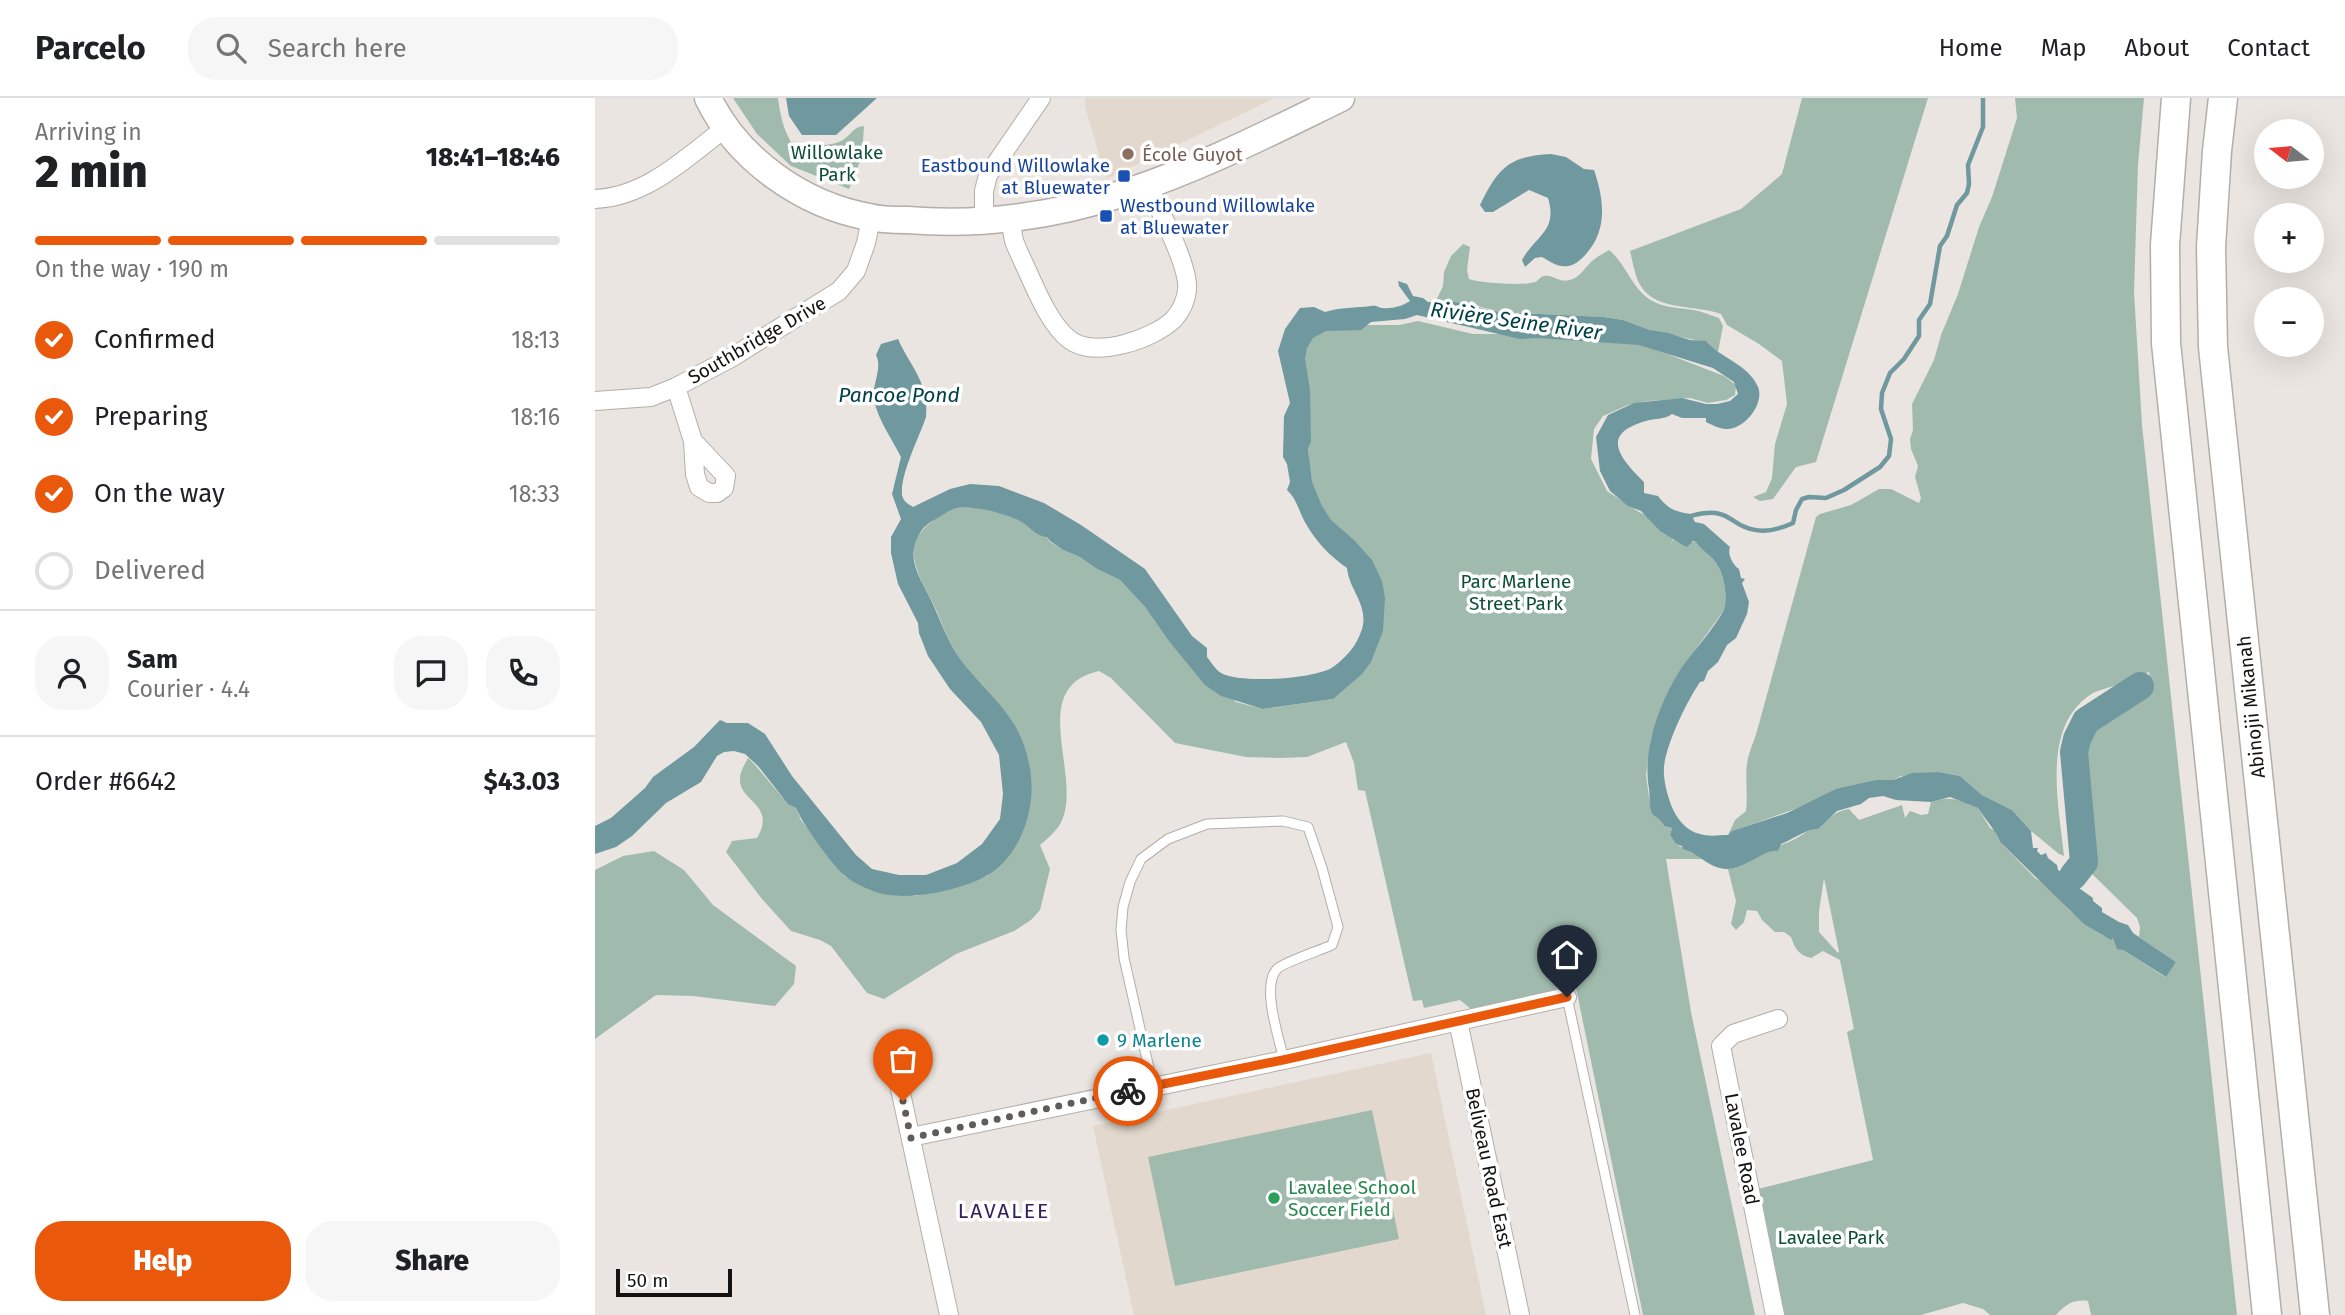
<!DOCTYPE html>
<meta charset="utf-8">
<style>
body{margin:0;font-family:"Fira Sans",sans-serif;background:#f6f6f6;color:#202124;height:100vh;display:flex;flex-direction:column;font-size:26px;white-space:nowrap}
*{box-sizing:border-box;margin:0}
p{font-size:23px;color:#757577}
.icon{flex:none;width:38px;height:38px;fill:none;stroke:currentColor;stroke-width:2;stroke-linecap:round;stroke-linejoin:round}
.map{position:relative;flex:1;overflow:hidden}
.details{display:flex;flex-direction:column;background:#fff;width:595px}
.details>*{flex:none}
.needle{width:46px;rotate:286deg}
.buttons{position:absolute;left:1659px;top:21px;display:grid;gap:14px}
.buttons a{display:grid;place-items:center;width:70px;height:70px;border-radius:50%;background:#fff;box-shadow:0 7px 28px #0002;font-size:35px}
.scale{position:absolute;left:21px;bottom:18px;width:116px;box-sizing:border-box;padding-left:7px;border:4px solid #141311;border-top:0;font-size:19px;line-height:24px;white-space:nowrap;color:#141311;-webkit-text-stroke:5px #fff;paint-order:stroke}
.pin{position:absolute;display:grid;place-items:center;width:60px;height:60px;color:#fff;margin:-72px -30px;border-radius:50% 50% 50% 0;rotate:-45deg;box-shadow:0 0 7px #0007}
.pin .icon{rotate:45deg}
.courier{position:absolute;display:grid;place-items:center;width:70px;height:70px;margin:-35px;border:5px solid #ea580c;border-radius:50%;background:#fff;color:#222;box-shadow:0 2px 9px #0007}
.overview em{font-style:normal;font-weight:800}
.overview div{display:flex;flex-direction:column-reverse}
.overview{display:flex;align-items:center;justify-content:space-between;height:119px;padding:0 35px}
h1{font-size:46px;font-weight:800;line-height:52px}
.bar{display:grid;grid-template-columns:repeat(4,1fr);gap:10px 7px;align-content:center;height:84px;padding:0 35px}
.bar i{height:9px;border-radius:5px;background:#e0e0e0}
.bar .active{background:#ea580c}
.bar p{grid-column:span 4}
.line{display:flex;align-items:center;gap:18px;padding:0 35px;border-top:2px solid #e0e0e0}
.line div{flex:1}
.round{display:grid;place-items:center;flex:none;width:74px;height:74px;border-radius:28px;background:#f6f6f6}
ol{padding:0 35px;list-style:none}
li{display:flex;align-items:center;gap:21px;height:77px}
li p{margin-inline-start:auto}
li .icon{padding:7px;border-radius:50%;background:#ea580c;color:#fff;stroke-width:4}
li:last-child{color:#757577}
li i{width:38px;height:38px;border:4px solid #e0e0e0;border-radius:50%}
.primary-button{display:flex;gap:14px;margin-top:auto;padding:14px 35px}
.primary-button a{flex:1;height:80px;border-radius:28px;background:#ea580c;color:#fff;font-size:28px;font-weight:800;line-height:80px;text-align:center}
.primary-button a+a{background:#f6f6f6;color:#202124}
header{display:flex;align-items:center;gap:42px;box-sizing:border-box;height:98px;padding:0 35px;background:#fff;border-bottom:2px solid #e0e0e0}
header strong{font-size:33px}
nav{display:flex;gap:38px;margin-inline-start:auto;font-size:24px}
.search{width:490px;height:63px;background:#f6f6f6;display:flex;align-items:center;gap:18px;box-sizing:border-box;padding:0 24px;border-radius:28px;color:#757577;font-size:26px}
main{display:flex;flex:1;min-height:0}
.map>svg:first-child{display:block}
.built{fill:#e2d8cd}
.green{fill:#a0bbae;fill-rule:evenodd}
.water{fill:#70989f}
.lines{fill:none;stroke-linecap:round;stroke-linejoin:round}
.stream{stroke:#70989f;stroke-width:4.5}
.river{stroke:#70989f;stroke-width:28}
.lane-casing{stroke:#b3aea9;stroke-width:11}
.street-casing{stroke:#b3aea9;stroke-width:20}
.secondary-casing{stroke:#b3aea9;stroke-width:29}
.primary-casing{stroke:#b3aea9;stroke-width:31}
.lane{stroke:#fff;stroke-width:9}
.street{stroke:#fff;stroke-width:18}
.secondary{stroke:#fff;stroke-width:26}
.primary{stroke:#fff;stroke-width:28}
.done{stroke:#5f5c59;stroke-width:7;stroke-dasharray:0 12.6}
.route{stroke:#ea580c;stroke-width:9}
.education-dot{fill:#8d6e63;stroke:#fff;stroke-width:2.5}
.transit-dot{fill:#1a4fb4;stroke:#fff;stroke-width:2.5}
.culture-dot{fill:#0f9aa8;stroke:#fff;stroke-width:2.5}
.leisure-dot{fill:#2e9e5b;stroke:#fff;stroke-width:2.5}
.labels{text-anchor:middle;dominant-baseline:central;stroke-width:7;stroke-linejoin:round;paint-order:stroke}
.park-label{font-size:19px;fill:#0d4e37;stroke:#fff}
.education-label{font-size:19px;fill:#785e54;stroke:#fff;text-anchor:start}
.transit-label{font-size:19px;fill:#164399;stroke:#fff;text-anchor:end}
.street-label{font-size:19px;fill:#141311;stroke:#fff}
.culture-label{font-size:19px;fill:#0d838f;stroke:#fff;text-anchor:start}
.leisure-label{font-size:19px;fill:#27864d;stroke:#fff;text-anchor:start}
.water-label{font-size:21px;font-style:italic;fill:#004048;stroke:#fff}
.neighbourhood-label{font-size:21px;letter-spacing:2px;fill:#32235e;stroke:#fff}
</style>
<header>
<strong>Parcelo</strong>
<div class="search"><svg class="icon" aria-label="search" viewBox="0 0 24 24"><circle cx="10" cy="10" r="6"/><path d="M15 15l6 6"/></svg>Search here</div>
<nav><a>Home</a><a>Map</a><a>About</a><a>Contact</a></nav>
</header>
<main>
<section class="details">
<div class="overview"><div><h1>2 min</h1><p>Arriving in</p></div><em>18:41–18:46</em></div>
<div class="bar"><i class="active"></i><i class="active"></i><i class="active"></i><i></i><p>On the way · 190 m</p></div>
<ol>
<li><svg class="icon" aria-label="check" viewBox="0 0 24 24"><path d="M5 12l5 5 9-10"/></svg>Confirmed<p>18:13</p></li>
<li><svg class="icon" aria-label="check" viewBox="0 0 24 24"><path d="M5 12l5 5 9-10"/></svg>Preparing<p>18:16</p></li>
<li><svg class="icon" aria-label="check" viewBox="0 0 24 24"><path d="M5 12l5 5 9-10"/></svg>On the way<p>18:33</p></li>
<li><i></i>Delivered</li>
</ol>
<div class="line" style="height:126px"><a class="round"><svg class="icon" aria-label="person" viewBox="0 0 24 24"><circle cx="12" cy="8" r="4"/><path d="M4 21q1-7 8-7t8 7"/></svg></a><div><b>Sam</b><p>Courier · 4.4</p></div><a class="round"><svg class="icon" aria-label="chat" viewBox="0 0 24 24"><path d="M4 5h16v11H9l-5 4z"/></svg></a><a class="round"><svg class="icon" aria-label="phone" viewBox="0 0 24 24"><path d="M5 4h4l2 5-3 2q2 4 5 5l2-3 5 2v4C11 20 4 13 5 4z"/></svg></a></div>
<div class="line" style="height:91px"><div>Order #6642</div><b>$43.03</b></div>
<div class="primary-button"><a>Help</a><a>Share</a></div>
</section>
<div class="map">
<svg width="1750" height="1217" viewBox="0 0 1750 1217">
<rect width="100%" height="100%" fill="#eae5e0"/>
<!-- built -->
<path class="built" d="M490,0H680L511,81L490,8Z
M836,955L891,1217H539L498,1028Z"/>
<!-- green -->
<path class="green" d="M138,0H183C185,16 188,30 196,44C209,48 234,49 246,43C256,38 257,29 269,28L267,58L254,91L196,68L162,36Z
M1207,0H1333L1221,364L1201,369L1178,401L1165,403L1158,399L1171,394L1177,380L1180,346L1192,306L1187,263L1164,246L1132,227L1126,216C1103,207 1063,213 1047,190C1040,180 1038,165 1035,153L1146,111L1187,76Z
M1420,0H1549L1543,67L1539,194L1547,327L1642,1217H1496L1493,1203C1479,1201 1471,1206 1461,1217H1395L1388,1211L1368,1205L1326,1217H1187L1163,1091L1278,1062L1252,934L1259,931L1245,862L1228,853L1216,860C1204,857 1200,851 1196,839L1189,834H1180L1167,822L1162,813L1152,812L1149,824L1141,832L1136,826L1141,803L1133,771C1148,769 1156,763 1168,755C1178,749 1188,747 1198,742C1207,738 1213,730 1223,731C1232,721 1241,713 1254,711L1264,722L1307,707L1310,720L1315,713L1326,717L1333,716L1336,704C1356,697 1365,702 1383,710L1395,730L1400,733L1405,744L1440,780L1452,788L1475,813L1507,837L1519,841L1528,852L1570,879L1581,864L1544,839L1545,829L1542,820L1491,770L1492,754L1482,654L1488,634L1494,626L1548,591L1551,597L1558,592L1554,574C1542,579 1531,584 1519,588C1512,590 1504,592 1498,595C1445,627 1464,708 1469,758L1464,756L1436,733L1417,712L1387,697L1365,678L1344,674L1306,678L1298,682H1281L1138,733L1133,737L1140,722L1151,713C1153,697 1150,682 1152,666C1153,655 1159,644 1162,633L1221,419L1225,416L1256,407L1284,391H1296L1324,405L1326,400L1320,379L1323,368L1316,351L1315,341L1318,332L1317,306L1339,262L1346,237L1363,196L1384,129L1397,99L1422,20ZM1229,780L1244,854L1243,855L1224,834V813Z
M868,146L875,149L872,172L874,181C885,185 930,188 940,184C945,182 944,179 949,178C957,176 964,185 975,182C985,179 989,171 996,164C1001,159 1008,156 1014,152C1028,163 1034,182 1047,195C1062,210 1079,209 1098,212C1106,213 1115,217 1124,220L1128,228L1123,254L1115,249L1113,245L1055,232L1028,222L1009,219L905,214L879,207L841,203L848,188L849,174L856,158Z
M823,223L878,236H953L1039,243L1129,278L1141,287L1140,297L1131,302L1113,305L1095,300L1053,303L1033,307L1008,318L999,331L996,361L1012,393L1044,414L1080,432L1075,450L1078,441L1083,444H1101C1105,451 1111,454 1117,460C1129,472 1133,496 1129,512L1085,573L1077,587L1056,640L1051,677L1056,713L1066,722L1069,728L1077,730L1075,737L1081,746L1108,761H1071L1096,914L1160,1217H1048L980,885L964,886L959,894L877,912L865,902L829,910L827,902L818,903L770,693L763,692L759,665L751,644L712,659L685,660L651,659L580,645L516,580L504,573C428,590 492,683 464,728C459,735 451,742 445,747L455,771L445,812L436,822L419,833L361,856L289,901L272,895L236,848L225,842L196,833L167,801L131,754L137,743L162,740C182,706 144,704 145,681C145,673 150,666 153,660C167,672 187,704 201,710L206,722L250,779L320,798L348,793L392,778L403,768L418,625C400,603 379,582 363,559C351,541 346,520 336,501C322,475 306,448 335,425C342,419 355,411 363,410C378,408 413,414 425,423C435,429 440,438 451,438L455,444L468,452L485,459L502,471L525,482L550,509L573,542L589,559L641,604L669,611L738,601L784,502L716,403L707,235L770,227H804Z
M59,753L89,772L118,807L201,868L199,886L180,908L98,898L61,897L0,941V772L28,758Z
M777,1012L804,1141L580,1188L553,1059Z"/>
<!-- water -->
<path class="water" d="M191,0H282L241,37H207L194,18Z
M956,56L971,59L989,71L999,72C1009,101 1013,132 991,156C985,163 977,170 967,168C961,168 953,162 947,159L940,160L930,169L927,162C941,137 963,133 953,100L934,92L898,114H890L885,107C903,71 913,58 956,56Z
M803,183L812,186L818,198L828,200L833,204H860L905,214L1009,219L1028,222L1055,232L1073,235L1095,242L1111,243C1125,260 1153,266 1163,289C1170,306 1149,332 1131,331C1125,331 1117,327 1111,324V320H1087L1077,316C1069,322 1060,320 1051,323C1004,336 1025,360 1049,384V395L1063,398C1072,410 1080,414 1096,416L1100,424L1109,426L1135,449C1132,456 1138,467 1144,471L1146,480L1150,481L1147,485L1154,504L1152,516L1141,540L1132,547L1123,564L1113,573L1109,583L1105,584C1092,603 1071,646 1069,669C1068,682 1072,695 1076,707C1081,720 1091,733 1105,736C1114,739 1124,737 1133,737L1137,733L1192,715L1241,691L1281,682H1298L1317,675L1344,674L1365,678L1387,697L1417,712L1436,733L1438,750H1443L1442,753L1446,757L1451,755L1453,760L1462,767L1463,772L1469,776L1474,775L1481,788L1498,800V803L1507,810V814L1524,824L1533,827L1538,835L1581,864L1571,879L1528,852L1522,851L1518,840L1516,842L1489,826L1405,744C1402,734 1390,721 1383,710L1355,699L1336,704L1301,702L1288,698L1274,700L1266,706L1242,713L1223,731C1213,730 1197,742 1186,746L1183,753C1170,750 1153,770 1132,771C1115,771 1103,755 1088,751L1087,748L1081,746L1075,737L1077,730L1069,728C1066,720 1058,719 1056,713C1054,706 1055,698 1054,691C1047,651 1065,603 1087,569C1101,550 1117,533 1129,512C1133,496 1129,472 1117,460C1111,454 1105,451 1101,444L1098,443L1092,449L1088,447L1065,433L1046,413L1033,408L1015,393L1005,373L1001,339L1013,317L1039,305L1087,300L1111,306H1122L1135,303L1143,296L1139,284L1118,270L1044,247L943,240L925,241L822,217L810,221L776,224L766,232L731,233L718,240L712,250L710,261L715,292L716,343L713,351L717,384L727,408L736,422L759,442L777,462L787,483L790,500L788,533L776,564L767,576L738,601L668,611L626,598L610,587L573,542L550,509L525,482L502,471L485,459L468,452L455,443L452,439C439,438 433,426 421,421C407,415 374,406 359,411C353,413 346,418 341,421C335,424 328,429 325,435C309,462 326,480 337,504C346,523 352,543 365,561C381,583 404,602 419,626C433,649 440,682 435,708C431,734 416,765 391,778C364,793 308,805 278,793C270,790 257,784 250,778C237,767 207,725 201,710L193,706L163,668L150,656L139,653L129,654L122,658L106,684L71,705L37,738L21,749L0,756V728L16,720L50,690L58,679L99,649L125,622L132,625H153L170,636L197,678L261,757L277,771L304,777H331L362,765L387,746L405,721L408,696L404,657L386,624L355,591L333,558L324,535L323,525L303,486L296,455V439L306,421L297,396L306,359C297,341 283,322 279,302C276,288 288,271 281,257L286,246L303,241C316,270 334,284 331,319C324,340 305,376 307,397C308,403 313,406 318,409L355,391L375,386L404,388L449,405L486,427L550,471L597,538L612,550V559C616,564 621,572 626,575C645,586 721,581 738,569C752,559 762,547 767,531C774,507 754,492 752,470C734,457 722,445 711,426C704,414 702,401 692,392L695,384L692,366L688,359L689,318L695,305L683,253L690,231L705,210L719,209L730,214C745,209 761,210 776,208C783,207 781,209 787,210C798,211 807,208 815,203L804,188Z"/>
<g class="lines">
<!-- stream -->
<path class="stream" d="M1092,419C1103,416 1114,413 1125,416C1134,418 1141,426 1150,429C1166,436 1183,432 1198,425L1201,412L1207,401L1214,399L1231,400L1249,392L1285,369L1294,358L1296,341L1286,311L1287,295L1295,275L1309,261L1324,238V222L1335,206L1345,148L1352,138L1362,107L1372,95L1374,86L1373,67L1388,29V0"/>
<!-- river -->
<path class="river" d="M1478,778L1489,764L1479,654L1482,641L1491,623L1545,588"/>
<!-- lane casing -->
<g class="lane-casing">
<path id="lane" d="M972,899L1040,1217
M558,988L529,860L526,832L528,809L535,784L546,761L573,741L612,726L688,723L713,729L727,770L743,829L737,847C726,852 687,865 682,871C666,888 684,940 689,962"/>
</g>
<!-- street casing -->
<g class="street-casing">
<path id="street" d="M0,101C51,99 91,60 130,30
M415,120L419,143L424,155C437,181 452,225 475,242C500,261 559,241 579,221C586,213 591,202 592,192C595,169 563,110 553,87
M389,123V93L393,77L446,0
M81,289L98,343L100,376L104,389L114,395H122L129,390L131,378L98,343
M0,303L56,299L81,289L136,260L244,193L261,173L271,145L276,120
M863,923L925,1217
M299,963L354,1217
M316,1039L689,962L972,899
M1180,1217L1126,948L1138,936L1183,921"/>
</g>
<!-- secondary casing -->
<g class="secondary-casing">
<path id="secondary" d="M113,0C143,62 208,107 274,119C286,122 299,122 312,122C386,128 461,118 532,94C606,70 676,34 746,0"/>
</g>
<!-- primary casing -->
<g class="primary-casing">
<path id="primary" d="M1581,0L1570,147L1571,245L1672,1217
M1628,0L1622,53L1616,149L1618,249L1720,1217"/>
</g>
<!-- lane -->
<use href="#lane" class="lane"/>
<!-- street -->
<use href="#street" class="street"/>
<!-- secondary -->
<use href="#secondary" class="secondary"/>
<!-- primary -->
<use href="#primary" class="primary"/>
</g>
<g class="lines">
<!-- done -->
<path class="done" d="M308,1003L316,1040L533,993"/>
<!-- route -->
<path class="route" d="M533,993L688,962L972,899"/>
</g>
<!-- markers -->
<circle class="education-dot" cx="533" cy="56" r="7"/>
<g class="transit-dot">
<rect x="522" y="71" width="14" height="14" rx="3.5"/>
<rect x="504" y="111" width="14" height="14" rx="3.5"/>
</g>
<circle class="culture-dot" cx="508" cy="942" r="7"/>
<circle class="leisure-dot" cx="679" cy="1100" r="7"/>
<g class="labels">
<!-- park labels -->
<g class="park-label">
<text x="242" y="54">Willowlake<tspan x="242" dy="22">Park</tspan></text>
<text x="921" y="483">Parc Marlene<tspan x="921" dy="22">Street Park</tspan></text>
<text x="1236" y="1139">Lavalee Park</text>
</g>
<!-- education labels -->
<g class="education-label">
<text x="547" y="56">École Guyot</text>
</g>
<!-- transit labels -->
<g class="transit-label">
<text x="515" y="67">Eastbound Willowlake<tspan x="515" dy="22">at Bluewater</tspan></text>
<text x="525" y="107" text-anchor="start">Westbound Willowlake<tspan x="525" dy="22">at Bluewater</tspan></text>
</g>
<!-- street labels -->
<g class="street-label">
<text transform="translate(162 242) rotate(-30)">Southbridge Drive</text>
<text transform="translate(1656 609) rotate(-96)">Abinojii Mikanah</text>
<text transform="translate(1147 1051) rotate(79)">Lavalee Road</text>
<text transform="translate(894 1070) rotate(78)">Beliveau Road East</text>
</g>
<!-- culture labels -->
<g class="culture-label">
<text x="522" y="942">9 Marlene</text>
</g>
<!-- leisure labels -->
<g class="leisure-label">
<text x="693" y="1089">Lavalee School<tspan x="693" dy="22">Soccer Field</tspan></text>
</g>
<!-- water labels -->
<g class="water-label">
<text transform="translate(921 223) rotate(8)">Rivière Seine River</text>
<text x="304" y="297">Pancoe Pond</text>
</g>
<!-- neighbourhood labels -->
<g class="neighbourhood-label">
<text x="409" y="1113">LAVALEE</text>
</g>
</g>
</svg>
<div class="buttons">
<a><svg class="needle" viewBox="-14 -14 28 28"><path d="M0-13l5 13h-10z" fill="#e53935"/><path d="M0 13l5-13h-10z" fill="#757577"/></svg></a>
<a>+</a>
<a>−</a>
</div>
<div class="scale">50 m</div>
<div class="pin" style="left:308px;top:1003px;background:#ea580c"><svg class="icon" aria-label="bag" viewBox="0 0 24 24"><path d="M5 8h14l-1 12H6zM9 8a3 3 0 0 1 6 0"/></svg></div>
<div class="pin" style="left:972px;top:899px;background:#1f2937"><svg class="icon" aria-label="home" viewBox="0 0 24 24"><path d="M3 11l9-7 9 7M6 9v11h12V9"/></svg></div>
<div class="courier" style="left:533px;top:993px"><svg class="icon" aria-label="bike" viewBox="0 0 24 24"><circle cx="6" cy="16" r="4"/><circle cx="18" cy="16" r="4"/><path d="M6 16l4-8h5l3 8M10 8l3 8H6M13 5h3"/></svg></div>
</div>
</main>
